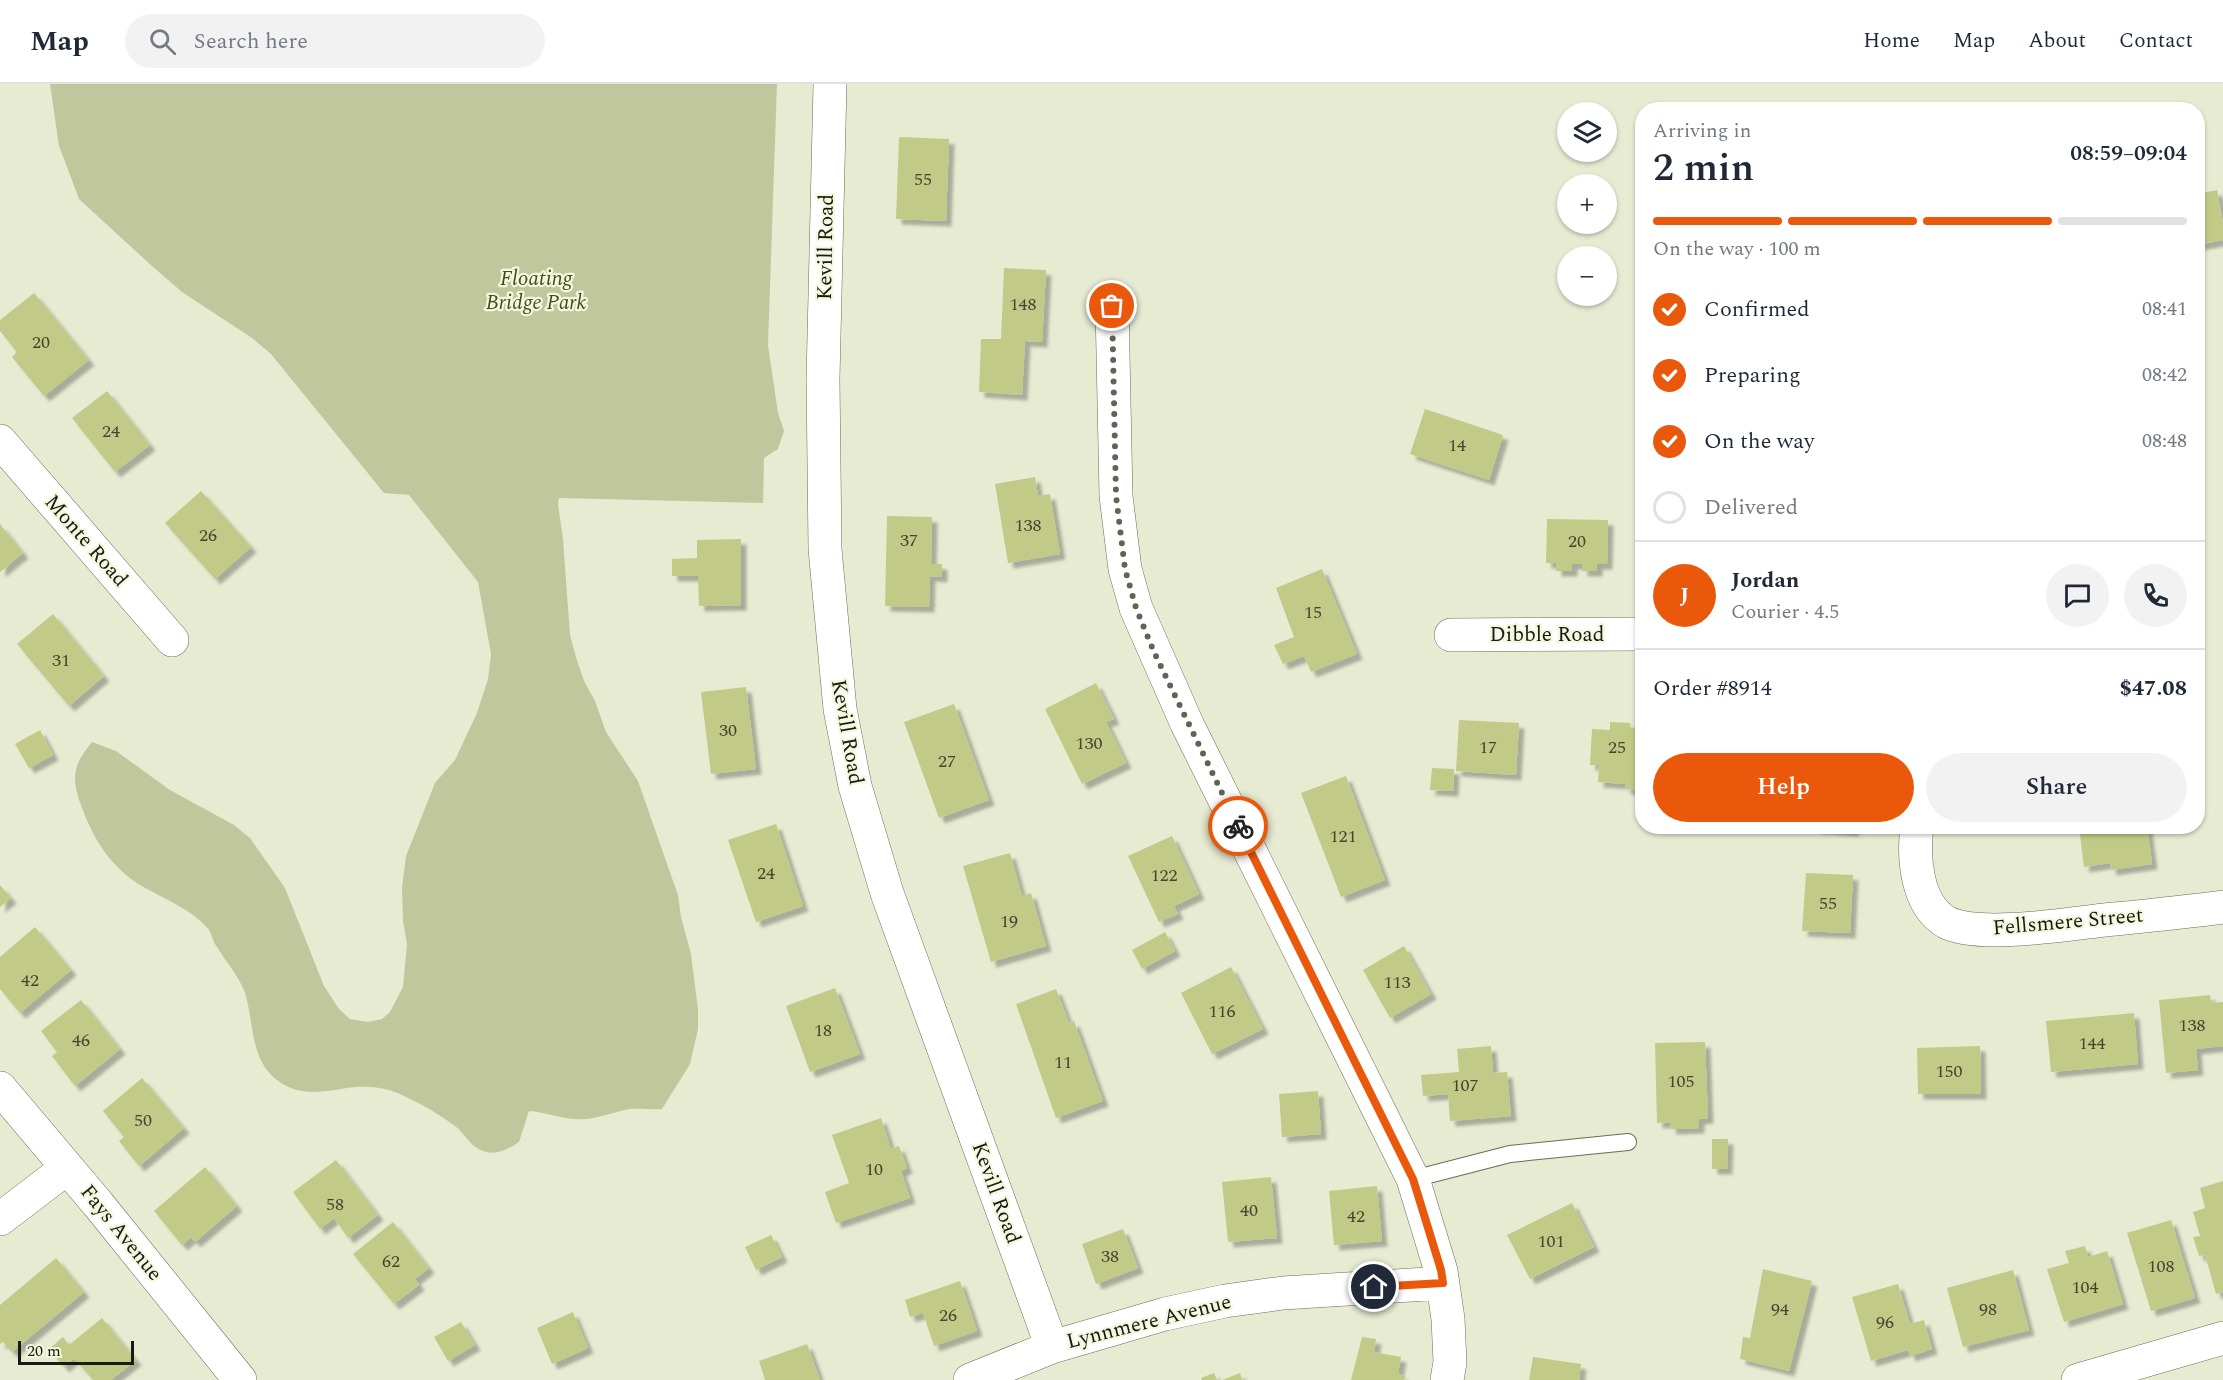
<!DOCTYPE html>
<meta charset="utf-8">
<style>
body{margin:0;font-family:Spectral,serif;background:#f2f2f3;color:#1f2937;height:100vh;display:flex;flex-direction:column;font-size:22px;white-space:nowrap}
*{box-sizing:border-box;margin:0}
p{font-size:20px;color:#747a83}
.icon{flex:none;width:33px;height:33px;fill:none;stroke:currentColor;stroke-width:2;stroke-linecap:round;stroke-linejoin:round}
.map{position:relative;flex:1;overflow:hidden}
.sheet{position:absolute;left:1635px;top:18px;width:570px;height:732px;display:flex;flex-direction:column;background:#fff;border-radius:24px;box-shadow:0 2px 4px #0004}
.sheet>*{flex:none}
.buttons{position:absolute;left:1557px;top:18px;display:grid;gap:12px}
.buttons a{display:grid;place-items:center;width:60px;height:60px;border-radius:50%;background:#fff;box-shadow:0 2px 4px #0004;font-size:30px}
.scale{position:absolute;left:18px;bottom:15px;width:116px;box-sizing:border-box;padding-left:6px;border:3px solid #191a11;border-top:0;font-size:16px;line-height:21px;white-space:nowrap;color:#191a11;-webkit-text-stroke:4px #f4f8df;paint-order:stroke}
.pin{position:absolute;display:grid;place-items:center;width:51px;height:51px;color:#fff;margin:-26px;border:3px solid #fff;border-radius:50%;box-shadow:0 2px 6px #0007}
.courier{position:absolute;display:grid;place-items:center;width:60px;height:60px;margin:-30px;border:4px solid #ea580c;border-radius:50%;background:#fff;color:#222;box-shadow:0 2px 8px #0007}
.headline em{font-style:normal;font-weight:600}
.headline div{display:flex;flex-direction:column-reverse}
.headline{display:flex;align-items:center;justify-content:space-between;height:102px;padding:0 18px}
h1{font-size:39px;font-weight:600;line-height:45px}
.bar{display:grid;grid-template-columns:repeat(4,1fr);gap:9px 6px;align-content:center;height:72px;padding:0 18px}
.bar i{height:8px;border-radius:4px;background:#e0e1e3}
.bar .selected{background:#ea580c}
.bar p{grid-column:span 4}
.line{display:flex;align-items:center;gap:15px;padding:0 18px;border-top:2px solid #e0e1e3}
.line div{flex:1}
.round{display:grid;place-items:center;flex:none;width:63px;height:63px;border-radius:32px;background:#f2f2f3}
ol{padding:0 18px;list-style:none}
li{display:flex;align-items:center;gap:18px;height:66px}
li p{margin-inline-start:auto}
li .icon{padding:6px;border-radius:50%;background:#ea580c;color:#fff;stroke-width:4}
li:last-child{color:#747a83}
li i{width:33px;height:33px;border:3px solid #e0e1e3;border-radius:50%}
.button{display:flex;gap:12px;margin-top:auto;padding:12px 18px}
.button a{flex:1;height:69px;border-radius:36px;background:#ea580c;color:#fff;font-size:24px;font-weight:600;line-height:69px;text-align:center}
.button a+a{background:#f2f2f3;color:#1f2937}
header{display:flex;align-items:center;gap:36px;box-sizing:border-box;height:84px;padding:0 30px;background:#fff;border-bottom:2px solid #e0e1e3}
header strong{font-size:28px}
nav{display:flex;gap:33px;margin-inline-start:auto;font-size:21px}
.search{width:420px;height:54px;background:#f2f2f3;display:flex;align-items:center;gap:15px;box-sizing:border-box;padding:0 21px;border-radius:33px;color:#747a83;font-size:22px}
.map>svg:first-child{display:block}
.green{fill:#c1c79d}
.building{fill:#c2ca88;filter:url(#shadow)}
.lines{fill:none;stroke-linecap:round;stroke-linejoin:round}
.service-casing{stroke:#6a6d57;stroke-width:18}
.minor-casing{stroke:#6a6d57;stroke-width:34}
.service{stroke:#fff;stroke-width:16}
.minor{stroke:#fff;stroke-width:33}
.done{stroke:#616355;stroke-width:6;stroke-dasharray:0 10.8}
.route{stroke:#ea580c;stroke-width:8}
.labels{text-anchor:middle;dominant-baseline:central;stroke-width:4.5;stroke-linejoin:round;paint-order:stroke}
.number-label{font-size:18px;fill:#43462f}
.street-label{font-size:21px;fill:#191a11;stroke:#f4f8df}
.park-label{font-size:21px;font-style:italic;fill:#484c1b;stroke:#f4f8df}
</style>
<header>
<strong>Map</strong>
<div class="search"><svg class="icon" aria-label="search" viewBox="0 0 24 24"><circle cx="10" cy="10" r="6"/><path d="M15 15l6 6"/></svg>Search here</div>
<nav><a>Home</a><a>Map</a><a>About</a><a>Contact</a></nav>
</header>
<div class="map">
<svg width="2223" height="1296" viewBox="0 0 2223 1296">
<defs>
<filter id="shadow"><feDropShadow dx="5.5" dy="5.5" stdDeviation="1.5" flood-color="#0004"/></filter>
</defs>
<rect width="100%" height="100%" fill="#e7ebd2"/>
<!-- green -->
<path class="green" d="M50,0H777L768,261L778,329L784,347L778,365L764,374L763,419L559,414L558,420L563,455L570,551L576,573L584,597L595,617L606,648L638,697L678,811L681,833L691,870L698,926V945L690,980L662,1025C651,1026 640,1024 630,1025C612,1028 593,1037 575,1035C559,1034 544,1028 529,1027L519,1058C505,1068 489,1074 474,1062C467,1056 462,1047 455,1042C439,1030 422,1020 404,1012C387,1003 366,1001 347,1004C322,1008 299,1013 277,996C250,976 254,938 245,909C239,892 226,878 217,863C213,858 212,851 209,846C195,828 169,817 149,806C114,788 95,759 82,724C71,695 72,682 92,658L116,667L170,706L234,741L250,754L285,804L324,902L339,925L350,935L368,938L382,935L390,928L403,903L407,860L403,837L402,804L406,772L435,699L455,676L477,629L488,595L491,570L478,498L409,411L384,409L271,270L252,254L182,208L153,183L79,115L59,62Z"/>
<!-- building -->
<path class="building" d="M899,53L949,55L946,137L896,135Z
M2217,106L2223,139V156L2198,161V110Z
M1004,184L1046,186L1042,258L1025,257L1022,311L979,308L981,255H1001Z
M34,209L89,276L44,312L12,273L17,268L0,247V236Z
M107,307L150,361L115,388L72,334Z
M1425,325L1503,351L1489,396L1410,370Z
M1035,393L1038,412L1050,410L1060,470L1008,479L995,400Z
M201,407L251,463L215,495L165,439Z
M887,432L932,433L931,480H942V493L930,492L929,523L885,522Z
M1547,435L1608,436L1607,480H1597V487H1582V480H1572V487H1556V479H1546Z
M0,440L23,469L0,488Z
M741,455V521L699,522L698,492H672V475L697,474V456Z
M1322,485L1357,570L1311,588L1304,572L1283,580L1274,561L1294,553L1276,504Z
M53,530L104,592L69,622L17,560Z
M1096,599L1114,635L1106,638L1126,679L1082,700L1045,625Z
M746,603L756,685L711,690L701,608Z
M954,620L989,716L939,734L904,638Z
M1459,636L1519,639L1516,691L1456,687Z
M1610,638L1630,639L1631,644H1642V706L1625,705L1626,700L1598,698L1599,681H1590L1592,645L1610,646Z
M40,646L53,671L29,684L15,660Z
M1432,684L1454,685L1453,707L1430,706Z
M1346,692L1385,796L1341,813L1301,709Z
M776,740L803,822L756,838L728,756Z
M1814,742H1854L1853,747L1814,744Z
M2079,742H2147L2152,780L2111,786L2110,779L2084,783Z
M1172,752L1199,810L1174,822L1178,830L1159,838L1128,772Z
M1010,769L1022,812L1031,809L1046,862L991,878L963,782Z
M1806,789L1853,791L1850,849L1802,847Z
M0,801L11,814L0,823Z
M35,843L71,886L20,929L0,905V873Z
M1165,848L1175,867L1142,885L1132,866Z
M1404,862L1431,910L1390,934L1363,886Z
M1231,883L1263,945L1212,970L1181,909Z
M835,904L860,970L810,988L786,922Z
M1056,905L1069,939L1074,937L1103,1017L1056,1034L1016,920Z
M2210,911L2211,919L2223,918V962L2196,965L2198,986L2166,989L2159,916Z
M81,916L120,965L75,1002L52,972L57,968L41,947Z
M2134,929L2138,980L2051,988L2046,937Z
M1705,958L1708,1034L1699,1035V1044L1671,1045L1670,1038L1657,1039L1655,959Z
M1491,962L1493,989L1507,988L1511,1032L1450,1037L1448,1010L1423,1012L1421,991L1459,988L1457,965Z
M1980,962L1981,1010H1918L1917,964Z
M142,994L184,1044L139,1082L119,1057L124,1053L103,1027Z
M1318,1007L1321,1050L1282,1053L1279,1010Z
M881,1034L891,1065L899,1062L907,1084L901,1087L910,1114L836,1139L825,1108L849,1099L832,1051Z
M1712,1055H1728L1727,1085H1712Z
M336,1076L378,1131L348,1154L334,1134L320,1145L293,1108Z
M205,1083L237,1122L195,1158L191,1153L182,1161L154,1127Z
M1271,1093L1277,1154L1228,1158L1222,1098Z
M2223,1097V1208L2216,1210L2205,1171L2199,1172L2193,1153L2200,1152L2193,1128L2205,1124L2200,1104Z
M1377,1102L1382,1157L1334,1161L1329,1107Z
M1572,1119L1594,1163L1530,1195L1507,1151Z
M2171,1136L2195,1214L2151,1227L2127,1149Z
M393,1138L429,1184L415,1195L419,1201L394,1220L353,1170Z
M1123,1145L1138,1184L1096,1200L1082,1160Z
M771,1151L782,1173L756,1186L745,1163Z
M2085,1162L2088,1173L2107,1167L2123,1220L2064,1238L2047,1185L2069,1179L2065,1167Z
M56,1174L84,1208L12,1268L3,1258L0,1260V1221Z
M1763,1185L1812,1197L1789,1287L1740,1275L1743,1253L1750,1254Z
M2013,1186L2029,1246L1963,1263L1947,1204Z
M960,1197L977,1247L934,1262L923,1229L910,1233L905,1216Z
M1898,1200L1910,1240L1924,1236L1932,1265L1910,1272L1908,1266L1871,1277L1852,1213Z
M573,1228L588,1264L552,1280L537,1244Z
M102,1234L136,1276L111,1296H93L74,1274L64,1283L49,1265L63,1253L69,1261Z
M461,1238L475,1261L448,1277L434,1253Z
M1362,1253L1376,1255L1374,1268L1401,1273L1398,1290L1405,1292L1404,1296H1351Z
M807,1260L820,1296H765L759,1277Z
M1533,1273L1581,1280L1579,1296H1529Z
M1214,1289L1217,1296H1202L1201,1294Z
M1240,1289L1242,1296H1222Z"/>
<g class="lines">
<!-- service casing -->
<g class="service-casing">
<path id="service" d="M1413,1095L1510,1070L1628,1058"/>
</g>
<!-- minor casing -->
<g class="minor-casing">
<path id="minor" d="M830,0L823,295L825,465L840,625L855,702L887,809L1052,1263
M1112,222L1116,412L1125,485L1136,524L1187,640L1413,1095L1441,1187L1448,1235L1450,1278L1447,1296
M0,357L172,556
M1451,551L1642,550
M1917,742C1913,773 1916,820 1946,838C1977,855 2069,840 2105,836C2144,832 2184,828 2223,823
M0,1004L98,1120L240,1296
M0,1135L67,1084
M970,1296L1052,1263L1165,1230L1225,1217L1283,1209L1443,1199
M2078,1296L2223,1254"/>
</g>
<!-- service -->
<use href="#service" class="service"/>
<!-- minor -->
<use href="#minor" class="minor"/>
</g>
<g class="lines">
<!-- done -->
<path class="done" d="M1112,222L1116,412L1125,485L1136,524L1154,568L1238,742"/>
<!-- route -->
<path class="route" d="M1238,742L1413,1095L1441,1186L1443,1199L1374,1203"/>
</g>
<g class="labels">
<!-- number labels -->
<g class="number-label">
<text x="923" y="95">55</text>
<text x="1023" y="220">148</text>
<text x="41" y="258">20</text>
<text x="111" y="347">24</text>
<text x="1457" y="361">14</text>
<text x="1028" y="441">138</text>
<text x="208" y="451">26</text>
<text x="909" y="456">37</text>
<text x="1577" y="457">20</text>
<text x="1313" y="528">15</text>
<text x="61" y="576">31</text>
<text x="728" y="646">30</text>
<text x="1089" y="659">130</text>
<text x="1488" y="663">17</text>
<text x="1617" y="663">25</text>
<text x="947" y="677">27</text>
<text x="1343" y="752">121</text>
<text x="766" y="789">24</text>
<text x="1164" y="791">122</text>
<text x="1828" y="819">55</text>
<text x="1009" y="837">19</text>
<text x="30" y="896">42</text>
<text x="1397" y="898">113</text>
<text x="1222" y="927">116</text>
<text x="2192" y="941">138</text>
<text x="823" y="946">18</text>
<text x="81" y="956">46</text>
<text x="2092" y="959">144</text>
<text x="1063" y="978">11</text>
<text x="1949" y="987">150</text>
<text x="1681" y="997">105</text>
<text x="1465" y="1001">107</text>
<text x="143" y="1036">50</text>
<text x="874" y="1085">10</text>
<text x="335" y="1120">58</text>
<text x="1249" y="1126">40</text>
<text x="1356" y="1132">42</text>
<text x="1551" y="1157">101</text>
<text x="1110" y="1172">38</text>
<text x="391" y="1177">62</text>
<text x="2161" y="1182">108</text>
<text x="2085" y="1203">104</text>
<text x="1780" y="1225">94</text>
<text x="1988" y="1225">98</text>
<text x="948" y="1231">26</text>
<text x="1885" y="1238">96</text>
</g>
<!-- street labels -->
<g class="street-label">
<text transform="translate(826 163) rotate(-89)">Kevill Road</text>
<text transform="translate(86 457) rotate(49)">Monte Road</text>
<text x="1547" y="551">Dibble Road</text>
<text transform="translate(847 648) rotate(80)">Kevill Road</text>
<text transform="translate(2068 838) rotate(-5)">Fellsmere Street</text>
<text transform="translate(996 1109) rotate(70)">Kevill Road</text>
<text transform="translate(121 1149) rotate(51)">Fays Avenue</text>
<text transform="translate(1149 1238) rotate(-14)">Lynnmere Avenue</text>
</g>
<!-- park labels -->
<g class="park-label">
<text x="536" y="195">Floating<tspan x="536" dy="24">Bridge Park</tspan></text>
</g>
</g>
</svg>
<div class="buttons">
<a><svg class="icon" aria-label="layers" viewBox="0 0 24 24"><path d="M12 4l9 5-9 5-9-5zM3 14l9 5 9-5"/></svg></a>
<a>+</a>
<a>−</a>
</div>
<div class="scale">20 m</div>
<div class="pin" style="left:1112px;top:222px;background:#ea580c"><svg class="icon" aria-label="bag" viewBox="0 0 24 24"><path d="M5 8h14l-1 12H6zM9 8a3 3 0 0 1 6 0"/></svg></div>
<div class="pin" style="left:1374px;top:1203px;background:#1f2937"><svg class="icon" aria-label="home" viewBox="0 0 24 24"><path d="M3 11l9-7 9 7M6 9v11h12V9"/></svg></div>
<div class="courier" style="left:1238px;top:742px"><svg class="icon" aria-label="bike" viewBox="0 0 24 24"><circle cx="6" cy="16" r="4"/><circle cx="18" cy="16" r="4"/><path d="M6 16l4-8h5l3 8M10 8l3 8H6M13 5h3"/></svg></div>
<section class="sheet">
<div class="headline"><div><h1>2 min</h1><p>Arriving in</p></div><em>08:59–09:04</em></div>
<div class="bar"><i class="selected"></i><i class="selected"></i><i class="selected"></i><i></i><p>On the way · 100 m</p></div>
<ol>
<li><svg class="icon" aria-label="check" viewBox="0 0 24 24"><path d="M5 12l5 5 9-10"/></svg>Confirmed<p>08:41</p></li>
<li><svg class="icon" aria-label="check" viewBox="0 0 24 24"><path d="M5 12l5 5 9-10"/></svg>Preparing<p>08:42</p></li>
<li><svg class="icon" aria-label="check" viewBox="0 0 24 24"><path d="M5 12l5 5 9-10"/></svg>On the way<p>08:48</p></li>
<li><i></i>Delivered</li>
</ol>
<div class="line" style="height:108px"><b class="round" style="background:#ea580c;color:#fff">J</b><div><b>Jordan</b><p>Courier · 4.5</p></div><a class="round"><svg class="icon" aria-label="chat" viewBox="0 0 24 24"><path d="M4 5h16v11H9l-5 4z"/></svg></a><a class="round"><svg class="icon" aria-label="phone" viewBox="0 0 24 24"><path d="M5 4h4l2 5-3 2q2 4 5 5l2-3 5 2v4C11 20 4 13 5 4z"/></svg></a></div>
<div class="line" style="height:78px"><div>Order #8914</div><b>$47.08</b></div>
<div class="button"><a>Help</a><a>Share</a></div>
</section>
</div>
